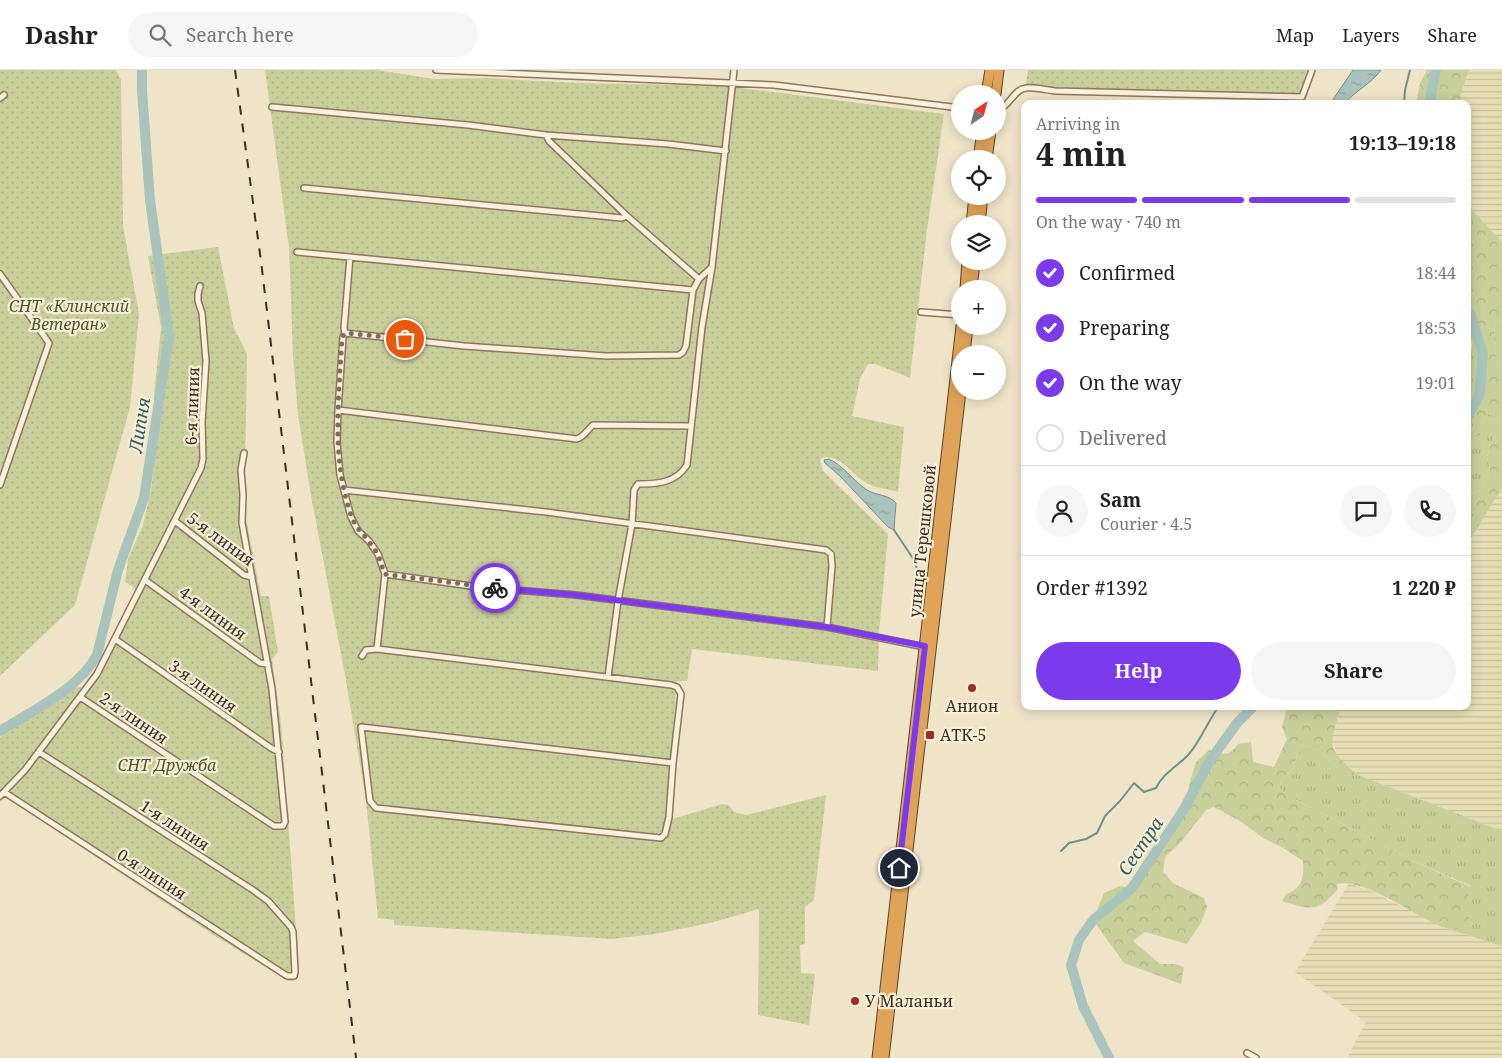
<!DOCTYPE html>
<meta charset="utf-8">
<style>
body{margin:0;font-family:"Noto Serif",serif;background:#f6f6f6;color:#222;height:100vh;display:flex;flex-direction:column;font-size:19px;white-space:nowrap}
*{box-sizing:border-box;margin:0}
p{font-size:16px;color:#767676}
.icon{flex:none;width:28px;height:28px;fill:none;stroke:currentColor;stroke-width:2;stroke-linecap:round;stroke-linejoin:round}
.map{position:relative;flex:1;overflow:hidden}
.drawer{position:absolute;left:1021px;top:30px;width:450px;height:610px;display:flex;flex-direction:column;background:#fff;border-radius:10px;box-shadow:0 2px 12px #0003}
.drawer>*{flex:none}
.needle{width:32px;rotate:36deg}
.fabs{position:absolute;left:951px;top:15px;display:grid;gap:10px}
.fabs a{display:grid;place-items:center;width:55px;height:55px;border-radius:50%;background:#fff;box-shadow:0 2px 12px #0003;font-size:25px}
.pin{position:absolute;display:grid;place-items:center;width:42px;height:42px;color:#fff;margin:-21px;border:2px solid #fff;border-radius:50%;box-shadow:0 1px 5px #0007}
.courier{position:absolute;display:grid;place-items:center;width:50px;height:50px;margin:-25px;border:4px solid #7c3aed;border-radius:50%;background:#fff;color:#222;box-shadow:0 1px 6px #0007}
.headline em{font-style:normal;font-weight:700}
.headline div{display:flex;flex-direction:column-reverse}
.headline{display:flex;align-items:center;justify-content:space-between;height:85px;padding:0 15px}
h1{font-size:32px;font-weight:700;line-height:38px}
.bar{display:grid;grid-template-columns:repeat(4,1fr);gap:8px 5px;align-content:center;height:60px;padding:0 15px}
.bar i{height:6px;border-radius:4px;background:#e0e0e0}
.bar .selected{background:#7c3aed}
.bar p{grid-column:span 4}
.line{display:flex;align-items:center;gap:12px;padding:0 15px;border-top:1px solid #e0e0e0}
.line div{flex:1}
.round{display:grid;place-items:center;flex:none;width:52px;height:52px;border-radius:26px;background:#f6f6f6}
ol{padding:0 15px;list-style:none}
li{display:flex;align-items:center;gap:15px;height:55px}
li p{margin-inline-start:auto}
li .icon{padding:5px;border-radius:50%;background:#7c3aed;color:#fff;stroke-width:4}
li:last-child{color:#767676}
li i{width:28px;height:28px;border:2px solid #e0e0e0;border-radius:50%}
.button{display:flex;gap:10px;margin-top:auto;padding:10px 15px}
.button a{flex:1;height:58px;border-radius:30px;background:#7c3aed;color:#fff;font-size:20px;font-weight:700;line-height:58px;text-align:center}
.button a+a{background:#f6f6f6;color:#222}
header{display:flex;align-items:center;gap:30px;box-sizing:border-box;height:70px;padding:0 25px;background:#fff;border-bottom:1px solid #e0e0e0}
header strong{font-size:24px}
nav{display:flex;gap:28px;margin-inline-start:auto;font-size:18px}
.search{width:350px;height:45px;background:#f6f6f6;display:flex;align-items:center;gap:12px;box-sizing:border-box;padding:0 18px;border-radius:28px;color:#767676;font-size:19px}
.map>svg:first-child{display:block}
.farmland{fill:url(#farmland-rules)}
.grass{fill:url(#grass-tufts)}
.forest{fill:url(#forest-crowns)}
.garden{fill:url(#garden-dots)}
.water{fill:url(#water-ripples);stroke:#6f938a}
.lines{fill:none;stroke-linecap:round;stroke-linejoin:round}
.stream{stroke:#6f938a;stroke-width:2}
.river{stroke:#a9c4bc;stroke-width:10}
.street-casing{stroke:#8d765c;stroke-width:8}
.highway-casing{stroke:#5b4430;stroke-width:11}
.street{stroke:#faf1dc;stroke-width:5}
.highway{stroke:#e0a458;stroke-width:9}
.rail{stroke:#3d2e20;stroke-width:2;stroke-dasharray:9 9;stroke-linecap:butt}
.done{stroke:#7c6e5b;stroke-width:5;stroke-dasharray:0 9}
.route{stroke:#7c3aed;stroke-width:6}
.poi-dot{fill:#9e2a2b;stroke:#f7eed8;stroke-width:2}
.labels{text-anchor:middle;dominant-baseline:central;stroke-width:4.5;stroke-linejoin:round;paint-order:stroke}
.park-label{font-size:16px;font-style:italic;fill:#4d5a26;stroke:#f7eed8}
.street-label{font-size:16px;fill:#3d2e20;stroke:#f7eed8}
.poi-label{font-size:16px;fill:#3d2e20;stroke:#f7eed8;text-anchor:start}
.water-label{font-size:18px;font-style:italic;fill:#2f5d5a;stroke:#f7eed8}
</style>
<header>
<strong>Dashr</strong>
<div class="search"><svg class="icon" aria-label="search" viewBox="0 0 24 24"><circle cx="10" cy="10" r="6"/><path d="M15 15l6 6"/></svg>Search here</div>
<nav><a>Map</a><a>Layers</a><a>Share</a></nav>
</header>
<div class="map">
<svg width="1502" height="988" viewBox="0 0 1502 988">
<defs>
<pattern id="farmland-rules" width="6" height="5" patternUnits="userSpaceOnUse" patternTransform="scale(1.25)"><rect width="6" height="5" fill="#e6deb5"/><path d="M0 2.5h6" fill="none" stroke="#c6bf9b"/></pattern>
<pattern id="grass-tufts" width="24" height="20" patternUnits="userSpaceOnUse" patternTransform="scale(1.25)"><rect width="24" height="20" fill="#c9cf9b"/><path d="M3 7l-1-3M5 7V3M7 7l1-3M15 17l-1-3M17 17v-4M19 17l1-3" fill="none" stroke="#aeb285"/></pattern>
<pattern id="forest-crowns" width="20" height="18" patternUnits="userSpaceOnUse" patternTransform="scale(1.25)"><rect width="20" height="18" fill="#c9cf9b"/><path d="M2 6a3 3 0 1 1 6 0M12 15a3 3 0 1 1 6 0" fill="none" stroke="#aeb285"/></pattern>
<pattern id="garden-dots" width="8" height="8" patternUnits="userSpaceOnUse" patternTransform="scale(1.25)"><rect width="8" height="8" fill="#c9cf9b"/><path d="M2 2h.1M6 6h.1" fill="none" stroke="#aeb285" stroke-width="1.8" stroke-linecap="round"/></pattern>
<pattern id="water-ripples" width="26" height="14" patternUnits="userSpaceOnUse" patternTransform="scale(1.25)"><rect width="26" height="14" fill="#a9c4bc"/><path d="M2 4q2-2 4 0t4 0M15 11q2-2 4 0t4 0" fill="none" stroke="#8ba098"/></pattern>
</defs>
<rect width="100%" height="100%" fill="#f0e4c8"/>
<!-- farmland -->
<path class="farmland" d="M1469,0H1502V172L1473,141L1468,132V34H1460V27Z
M1502,418V761L1358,705L1338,687L1331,669L1341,636H1468V473Z
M1349,813L1369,820L1448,859L1502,876V988H1347L1366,952L1295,902Z"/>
<!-- grass -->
<path class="grass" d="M1497,250L1502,252V309L1497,304C1498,284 1490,270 1497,250Z
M1488,344L1499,347L1500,358L1491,373L1487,387L1490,400L1486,414L1483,418L1469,426L1468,425V373L1480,365L1482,355Z
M1303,675L1320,681L1345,706L1358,705L1502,761V876L1448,859L1473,855L1463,840L1471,816L1413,791L1285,724L1278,715L1293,698L1297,686Z"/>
<!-- forest -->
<path class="forest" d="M1427,0H1469L1460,27V34H1416L1420,13Z
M1468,132L1473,141L1502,172V252L1497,251C1490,269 1498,284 1497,304L1502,309V418L1468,473V425L1469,426L1483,418L1486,413L1490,400L1487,387L1491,373L1500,358L1499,347L1488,344L1482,355L1480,365L1468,373V307L1472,273L1468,264Z
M1284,636H1341C1330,676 1324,676 1358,705L1345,706L1320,681L1303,675L1297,686L1293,698L1278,715L1285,724L1413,791L1471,817L1464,840L1473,855C1466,856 1454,861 1446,858C1418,849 1365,807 1337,814L1338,819C1317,843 1311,840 1282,831L1286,824C1303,818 1304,807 1303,791L1283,778L1263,768L1240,751L1214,737L1206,740L1181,772L1165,787L1163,802L1173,813L1204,828L1207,837L1202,851L1187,874L1145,862L1133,871L1160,894H1175L1184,897L1181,914L1124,893L1093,850L1104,823L1120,816L1132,818L1184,739L1191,708L1196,692L1209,680C1225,684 1227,688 1238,674L1251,672L1253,692L1274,697L1287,669L1282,657L1287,638Z"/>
<!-- garden -->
<path class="garden" d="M0,0H116L121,10L123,156L139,244L130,337L75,535L0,606Z
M265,0H377L434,9L486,8L579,13L726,16L944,44L927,160L910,308L875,294H868L860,309L852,346L904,357L898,422C889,419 876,418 868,414C854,407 839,382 822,388L820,391L823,401L888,464L879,563L878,601L692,579L687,611H677L666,750L676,748L722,734L729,735L734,742L746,745L826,725L814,830L805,837V874L800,875L801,903L815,904L809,955L758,945L759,839L710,853L655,864L612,869L394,855V850L378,848L366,730L345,605L312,431L298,345L293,285L289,178Z
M1028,0H1309L1301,24L1033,17L1026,15Z
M218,177L234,258L247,284L245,410L247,424L245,443L261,526H269L278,582L272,589L281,653L299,900L298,907L293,911H288L212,864L6,727L0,732V667L47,637L74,618L82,617L97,600L137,519L125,512L128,489L143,455L151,420L155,389L154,324L161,258L148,186Z"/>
<!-- water -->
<path class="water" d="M1353,0H1381C1371,14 1355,21 1344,34H1330Z
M829,389C844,396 853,411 867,420C877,426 888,424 896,433L894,460L888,457L840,406L825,393L824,390Z"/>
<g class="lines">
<!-- stream -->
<path class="stream" d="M1404,34L1405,20L1410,0
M894,460L914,490L920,508L927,510
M1061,781L1069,773L1086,769L1097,763L1105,746L1120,731L1134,713L1144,722L1156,718C1163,703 1178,696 1189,684C1201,670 1208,651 1219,636"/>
<!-- river -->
<path class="river" d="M1429,34L1436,0
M1468,240L1471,245L1483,284L1480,324L1468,346
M0,661C32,641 79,619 97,585L118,500L144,428L169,267L150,130L142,21V0
M1109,988L1083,936L1071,895L1079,870L1093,850L1132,818L1184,739L1209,692L1237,653L1254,636"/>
<!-- street casing -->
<g class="street-casing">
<path id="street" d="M436,0L774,15L960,38
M0,28L4,25
M272,37L468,55L546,65L668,74L726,81
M998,40C1010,36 1014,19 1026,18C1035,17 1046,20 1055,21L1302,27L1312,0
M546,65L549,71L627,146L699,209
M304,118L622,148L627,146
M297,182L693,220
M0,204L49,273L0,415
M921,242L960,245
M345,263L344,258L350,187
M338,340L577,369C585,366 587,360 593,355L690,356
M344,420L546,442L826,480L831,484L832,496L827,557
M175,451L244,505L252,507
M385,504L478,517L576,525L827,557L925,577
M145,510L260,593L268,594
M115,569L271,678L279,682
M377,579L385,504L378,484L369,471L358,461L351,447L340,405L337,372L338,340L343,267L345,263L464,276L606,286L679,285L683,282L686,276L693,220L699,209L712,197
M362,586L366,580L377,579L671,615L677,617L681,624L673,693L669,747L665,764L661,768L376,738L370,731L361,657L673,693
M608,607L618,531L632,454L634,420L638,414C657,414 676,413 687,395L702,257L712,197L734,0
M80,627L274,756H283L285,752L272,619L242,453L243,425L241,400L244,383
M4,722L287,906H294L295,902L293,862L291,857L268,831L253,820L39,682
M0,726L25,700L97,604L201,398L203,389L202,352L206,291L202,243L198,231V224L200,216
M1247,983L1256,988"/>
</g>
<!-- highway casing -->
<g class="highway-casing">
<path id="highway" d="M986,24L990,0
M996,24L999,0
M978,89L982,61
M987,89L991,61
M971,154L974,126
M980,154L983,126
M965,219L967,191
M972,219L975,191
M965,284L968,256
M877,988L961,256
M884,988L961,321"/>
</g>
<!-- street -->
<use href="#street" class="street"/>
<!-- highway -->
<use href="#highway" class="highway"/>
<!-- rail -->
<path class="rail" d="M235,0L261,191L356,988"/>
</g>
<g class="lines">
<!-- done -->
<path class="done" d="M405,269L346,263L342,267C339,327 331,388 351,445C355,458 363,463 370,473C378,482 381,492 384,504L495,518"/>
<!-- route -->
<path class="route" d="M495,518L576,525L827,557L925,576L899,798"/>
</g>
<!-- markers -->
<g class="poi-dot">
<circle cx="972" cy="618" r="5"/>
<rect x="925" y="660" width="10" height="10" rx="2.5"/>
<circle cx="855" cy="931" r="5"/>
</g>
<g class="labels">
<!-- park labels -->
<g class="park-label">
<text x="69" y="236">СНТ «Клинский<tspan x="69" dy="18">Ветеран»</tspan></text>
<text x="167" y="695">СНТ Дружба</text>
</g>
<!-- street labels -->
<g class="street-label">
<text transform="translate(192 336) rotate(-88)">6-я линия</text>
<text transform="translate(221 469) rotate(36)">5-я линия</text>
<text transform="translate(922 471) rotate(-84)">улица Терешковой</text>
<text transform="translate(213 543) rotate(36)">4-я линия</text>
<text transform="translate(203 616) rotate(35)">3-я линия</text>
<text transform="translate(134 648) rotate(34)">2-я линия</text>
<text transform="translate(175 755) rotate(33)">1-я линия</text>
<text transform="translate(152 804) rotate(33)">0-я линия</text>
</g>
<!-- poi labels -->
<g class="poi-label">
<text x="972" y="636" text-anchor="middle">Анион</text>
<text x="940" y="665">АТК-5</text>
<text x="865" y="931">У Маланьи</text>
</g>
<!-- water labels -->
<g class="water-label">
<text transform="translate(139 355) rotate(-81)">Липня</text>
<text transform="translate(1140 776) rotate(-56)">Сестра</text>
</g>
</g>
</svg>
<div class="fabs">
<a><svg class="needle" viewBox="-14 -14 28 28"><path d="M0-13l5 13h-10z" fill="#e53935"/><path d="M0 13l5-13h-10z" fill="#767676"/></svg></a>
<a><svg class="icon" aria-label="locate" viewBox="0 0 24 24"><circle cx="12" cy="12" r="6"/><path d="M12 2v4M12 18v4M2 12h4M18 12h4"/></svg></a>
<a><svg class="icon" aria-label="layers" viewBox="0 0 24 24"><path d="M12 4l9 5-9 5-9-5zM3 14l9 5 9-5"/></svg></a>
<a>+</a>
<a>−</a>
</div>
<div class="pin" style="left:405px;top:269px;background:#ea580c"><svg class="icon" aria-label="bag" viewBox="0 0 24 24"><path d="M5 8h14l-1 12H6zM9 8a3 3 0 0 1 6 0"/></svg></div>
<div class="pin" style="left:899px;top:798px;background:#1f2937"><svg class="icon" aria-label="home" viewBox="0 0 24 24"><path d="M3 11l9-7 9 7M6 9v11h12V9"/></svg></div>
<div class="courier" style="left:495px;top:518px"><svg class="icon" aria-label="bike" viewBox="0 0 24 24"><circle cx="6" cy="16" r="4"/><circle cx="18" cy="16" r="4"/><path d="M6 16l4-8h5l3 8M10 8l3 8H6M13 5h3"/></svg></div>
<section class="drawer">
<div class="headline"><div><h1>4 min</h1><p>Arriving in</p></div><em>19:13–19:18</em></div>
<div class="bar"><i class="selected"></i><i class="selected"></i><i class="selected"></i><i></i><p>On the way · 740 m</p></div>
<ol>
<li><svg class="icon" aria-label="check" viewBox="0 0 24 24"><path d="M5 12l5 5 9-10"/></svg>Confirmed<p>18:44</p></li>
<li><svg class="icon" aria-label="check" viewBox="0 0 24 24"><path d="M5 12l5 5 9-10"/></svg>Preparing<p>18:53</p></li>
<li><svg class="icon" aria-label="check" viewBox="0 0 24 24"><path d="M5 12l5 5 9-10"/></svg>On the way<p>19:01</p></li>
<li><i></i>Delivered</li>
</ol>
<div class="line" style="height:90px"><a class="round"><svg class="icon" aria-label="person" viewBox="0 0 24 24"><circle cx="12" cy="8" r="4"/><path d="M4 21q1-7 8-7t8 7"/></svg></a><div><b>Sam</b><p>Courier · 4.5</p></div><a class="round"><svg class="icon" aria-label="chat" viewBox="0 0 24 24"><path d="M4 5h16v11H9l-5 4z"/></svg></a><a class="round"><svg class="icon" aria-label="phone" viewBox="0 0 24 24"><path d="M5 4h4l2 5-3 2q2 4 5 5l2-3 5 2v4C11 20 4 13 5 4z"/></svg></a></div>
<div class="line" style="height:65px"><div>Order #1392</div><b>1 220 ₽</b></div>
<div class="button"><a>Help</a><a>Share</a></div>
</section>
</div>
